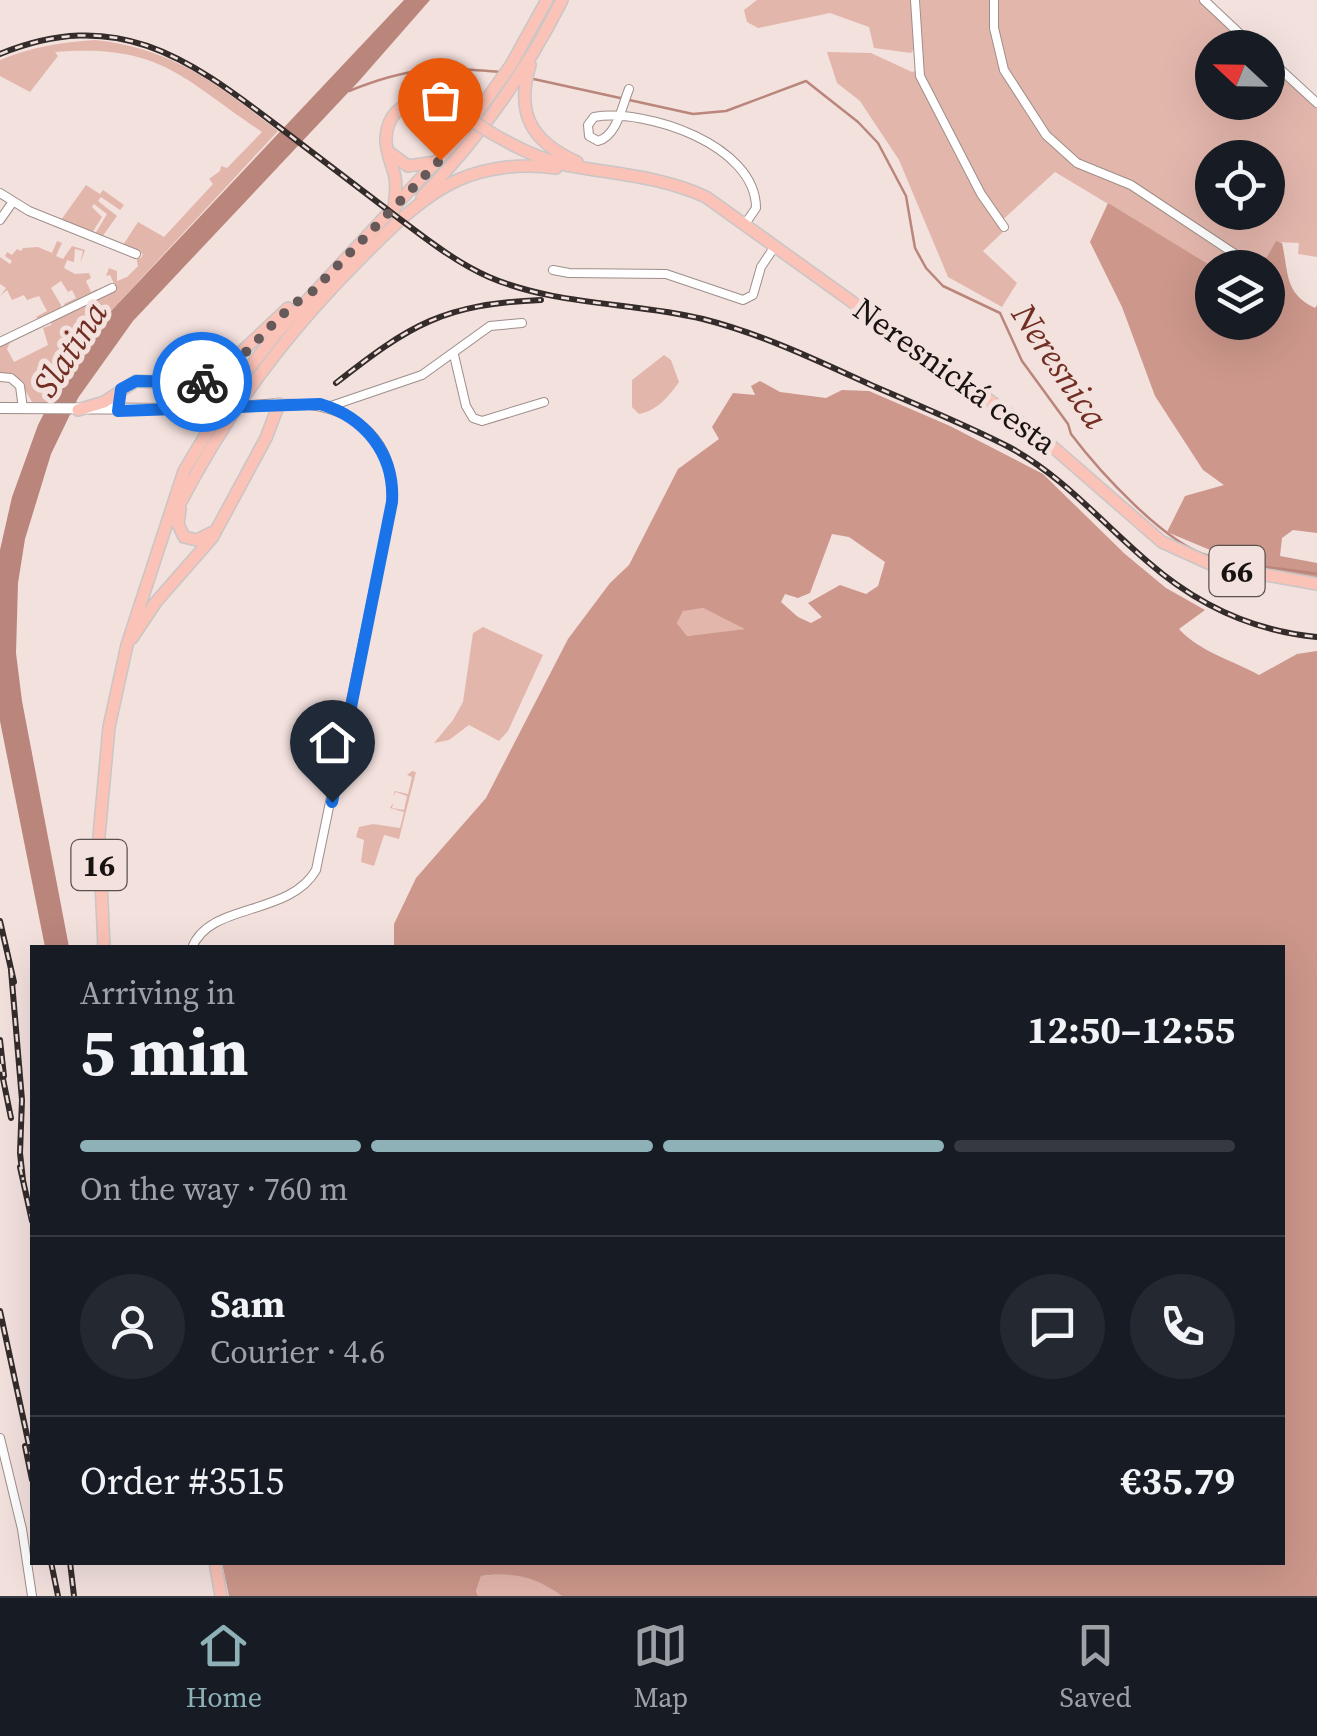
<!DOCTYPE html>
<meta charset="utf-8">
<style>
body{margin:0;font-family:"Source Serif 4",serif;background:#242831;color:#f1f3f6;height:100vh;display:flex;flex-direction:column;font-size:38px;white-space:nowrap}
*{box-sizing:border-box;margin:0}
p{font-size:32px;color:#9ea1a6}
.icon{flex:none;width:55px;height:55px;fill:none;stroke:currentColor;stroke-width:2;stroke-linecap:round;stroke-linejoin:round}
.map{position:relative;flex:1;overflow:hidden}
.details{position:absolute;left:30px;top:945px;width:1255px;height:620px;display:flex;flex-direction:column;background:#171b24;border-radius:0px;box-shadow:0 10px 40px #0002}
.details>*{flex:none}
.needle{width:65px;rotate:292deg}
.controls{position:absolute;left:1195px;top:30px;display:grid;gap:20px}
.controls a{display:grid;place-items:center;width:90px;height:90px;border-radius:50%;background:#171b24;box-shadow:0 10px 40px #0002;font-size:50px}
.pin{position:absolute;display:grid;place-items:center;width:85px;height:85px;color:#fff;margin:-102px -42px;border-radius:50% 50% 50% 0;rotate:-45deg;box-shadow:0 0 10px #0007}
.pin .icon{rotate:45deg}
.courier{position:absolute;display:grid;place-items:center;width:100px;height:100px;margin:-50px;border:8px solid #1a73e8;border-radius:50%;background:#fff;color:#222;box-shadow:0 2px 12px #0007}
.overview em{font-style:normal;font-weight:700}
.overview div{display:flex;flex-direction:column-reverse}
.overview{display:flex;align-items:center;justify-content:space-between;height:170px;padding:0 50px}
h1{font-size:65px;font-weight:700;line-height:75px}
.bar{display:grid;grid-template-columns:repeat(4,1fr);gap:15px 10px;align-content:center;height:120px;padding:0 50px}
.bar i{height:12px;border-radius:8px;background:#363941}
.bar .current{background:#8eb1b8}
.bar p{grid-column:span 4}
.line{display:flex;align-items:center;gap:25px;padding:0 50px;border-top:2px solid #363941}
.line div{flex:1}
.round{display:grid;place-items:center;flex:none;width:105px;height:105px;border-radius:52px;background:#242831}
.tab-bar{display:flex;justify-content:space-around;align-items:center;height:140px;border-top:2px solid #363941;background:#171b24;font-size:28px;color:#9ea1a6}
.tab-bar a{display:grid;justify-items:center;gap:5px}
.tab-bar .current{color:#8eb1b8}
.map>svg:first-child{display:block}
.green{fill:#e3b6ac;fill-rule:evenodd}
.forest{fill:#cd978b;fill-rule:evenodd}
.water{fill:#ba857a}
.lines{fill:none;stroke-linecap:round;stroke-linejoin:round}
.stream{stroke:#ba857a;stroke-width:2.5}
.street-casing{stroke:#9e8e8a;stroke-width:10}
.secondary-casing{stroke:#9e8e8a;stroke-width:12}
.primary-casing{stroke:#c8c6c6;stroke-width:14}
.street{stroke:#fff;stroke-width:8}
.secondary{stroke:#fff;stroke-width:10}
.primary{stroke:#fbc2b7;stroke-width:11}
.rail-casing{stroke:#332c2a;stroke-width:6}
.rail{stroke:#f3e1de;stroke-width:2.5;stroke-dasharray:8;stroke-linecap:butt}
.secondary-bridge-casing{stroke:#9e8e8a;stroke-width:12;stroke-linecap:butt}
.primary-bridge-casing{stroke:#c8c6c6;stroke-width:14;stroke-linecap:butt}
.secondary-bridge{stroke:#fff;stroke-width:10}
.primary-bridge{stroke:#fbc2b7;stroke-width:11}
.done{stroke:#655a59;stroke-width:10;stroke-dasharray:0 18}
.route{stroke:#1a73e8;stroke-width:12}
.labels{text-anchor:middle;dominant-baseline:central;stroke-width:10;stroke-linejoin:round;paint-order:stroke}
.shield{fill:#f3e1de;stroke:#5a504e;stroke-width:2.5}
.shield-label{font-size:30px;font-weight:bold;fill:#181211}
.street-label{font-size:32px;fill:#181211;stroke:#f3e1de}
.water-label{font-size:35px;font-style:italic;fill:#722e22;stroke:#f3e1de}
</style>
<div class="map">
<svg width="1317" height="1596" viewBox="0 0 1317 1596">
<rect width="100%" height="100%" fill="#f3e1de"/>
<!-- green -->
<path class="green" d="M757,0H912L915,48L911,53L874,48L869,27L830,13L758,28L747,22L744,10Z
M920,0H1200L1251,47L1212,48V102H1268V63L1317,107V257L1298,254L1299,243L1276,242L1261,267H1213L1055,172L998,224L1004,231L983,251L1017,283L1002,307L948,277L899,160L860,101L837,83L827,52L871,53L912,72L923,69ZM1212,158H1268V212H1212Z
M95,40C173,48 218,85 278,131L97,326L73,359L49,403L32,402L18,378L0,372V344L10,342L7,349L14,362L48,345L43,328L51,325L53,318L116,288L110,275L106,276L109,268L117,271V281L127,277L138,266L136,257L141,258L143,254L123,245L138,222L164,237L213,184L209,179L220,171L221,166L227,168L262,132C181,78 162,44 55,52L58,56L30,92L0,76V60C31,47 62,42 95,40Z
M86,185L100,194L103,190L124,205L120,210L101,197L98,201L117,216L102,237L95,234L107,214L94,204L92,207L102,217L92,233L61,220Z
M57,241L62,243L56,256L63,259L72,246L85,250L80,264L83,251L75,249L74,262L67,260L64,268L75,274L89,273L91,278L86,281L91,292L97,289L98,293H90V296L66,309L64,304L76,298L72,290L68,292L61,281L51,288L61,305V311L39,321L36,317L47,311L39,296L27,300L24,295L12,300L7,290L0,296L6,288L0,284V257L10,264L12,261L5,256L7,252L12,255L17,249L21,251L23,248L38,247L52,253Z
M664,355L671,360L679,382C669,396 657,411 639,414L632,407V380Z
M703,608L747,629L687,636L677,623L683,610Z
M483,627L543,655L508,731L499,741L469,725L449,740L434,743L453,720L463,702L473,633Z
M412,771L416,772L399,839L384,835L374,866L361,862L364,840L356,837L359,827L373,824L400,828L404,812L390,808L393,803L392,808L404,810L407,796L396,792L393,796L395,791L408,794L412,777L407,775Z
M511,1573L537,1579L562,1596H478L476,1591L481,1576Z"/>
<!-- forest -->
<path class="forest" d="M1108,203L1213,267L1212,322H1268V268L1261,267L1276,241L1282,243C1289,274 1284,293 1315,308L1317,305V533L1293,530L1282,538L1280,556L1317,563V578L1251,567L1167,532L1185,496L1224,485L1203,470L1155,396L1122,307L1090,242Z
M760,381L780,392L826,398L842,390L869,391L950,426L1043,474L1125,554L1166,588L1205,610L1179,629C1200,652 1232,660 1259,675L1297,654L1317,651V1596H562C534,1576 515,1572 481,1576L476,1591L478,1596H229L222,1563L1282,1562V948L394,947V924L416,878L486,798L568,639L610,583L629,565L678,469L719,439L712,427L733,393L755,395L751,386ZM832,534L849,537L885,562L878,586L866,594L840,585L808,603L822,617L811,623L798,617L781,602L785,594L798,598L810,593ZM703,608L745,629L687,636L677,623L683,611Z"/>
<!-- water -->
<path class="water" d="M404,0H430L359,81L133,321L78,398L51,454L25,539L18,583L16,653L22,701L69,947H45L0,721V550L12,497L38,425L60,382L97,326Z"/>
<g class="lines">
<!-- stream -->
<path class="stream" d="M529,78L693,114L726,111L806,81L858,122L878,143L906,196L915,248L926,268L943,286L1000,313L1022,361L1068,424L1071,434C1099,471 1165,544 1209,556C1244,566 1282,568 1317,574
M349,91C411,66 436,67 502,72"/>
<!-- street casing -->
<g class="street-casing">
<path id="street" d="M915,0L920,76L981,194L1004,227
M994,0V28L1004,70L1046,135L1077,163L1131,185L1235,254
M1204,0L1255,48
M1268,58L1317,103
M629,89C622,106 617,136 598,141L589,136L588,125L594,117C646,108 756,145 756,208L745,224
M0,193L29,211L136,254
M0,220L12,203
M553,270L569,273L666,274L743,300L753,295L761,267L775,246
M0,342L112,288
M454,355L466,406L473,418L482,421L544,402
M0,377L11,378L20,386L23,409
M328,407L422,375L490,326L522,323
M192,948C209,902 289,917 316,870L392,502C396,430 343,401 279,404
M0,1438L22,1529L32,1596"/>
</g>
<!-- secondary casing -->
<g class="secondary-casing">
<path id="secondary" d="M252,406L279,404
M0,408L202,409"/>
</g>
<!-- primary casing -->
<g class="primary-casing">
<path id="primary" d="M530,65C515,114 532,142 577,162
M493,134C516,147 539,159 566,165C613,174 661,176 706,197L1046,441L1162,542L1215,566L1317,584
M390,153L408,166L436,162
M422,197C478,139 526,72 562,0
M394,209C395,198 397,188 395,177C392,164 385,151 386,137C390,93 434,98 461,114
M205,382L214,399L212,415
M78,410L104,402L136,381L191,384L215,377L288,308
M180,509L178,524L184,537L197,540L213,532
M173,517C224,416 282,337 362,257C389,230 422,196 458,180C487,167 524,163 556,168
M132,638L156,602L212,538L266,438L279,404
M104,948L99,836L109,727L127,645L184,471L233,389L275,335L462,134L511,65L547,0
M215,1562L221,1596"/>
</g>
<!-- street -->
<use href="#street" class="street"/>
<!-- secondary -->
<use href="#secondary" class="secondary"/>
<!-- primary -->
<use href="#primary" class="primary"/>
<!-- rail casing -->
<g class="rail-casing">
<path id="rail" d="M0,54C115,7 186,56 275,124C317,156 359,188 401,220C429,241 457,263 489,277C556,306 633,302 703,319C762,334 816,360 871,385C917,405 964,424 1009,447C1063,476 1102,523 1148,562C1196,604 1253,631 1317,637
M336,383C411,324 444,304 541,300
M0,921L14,982
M11,970L22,1100L20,1153L23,1180
M0,1040L4,1076
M0,1064L11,1118
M20,1167L32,1221
M0,1311L32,1459
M25,1446L32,1480
M51,1562L58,1596
M70,1562L74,1596"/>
</g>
<!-- rail -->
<use href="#rail" class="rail"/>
<!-- secondary-bridge casing -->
<g class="secondary-bridge-casing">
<path id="secondary-bridge" d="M202,409L252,406"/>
</g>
<!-- primary-bridge casing -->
<g class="primary-bridge-casing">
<path id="primary-bridge" d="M461,114L493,134"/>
</g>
<!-- secondary-bridge -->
<use href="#secondary-bridge" class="secondary-bridge"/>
<!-- primary-bridge -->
<use href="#primary-bridge" class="primary-bridge"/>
</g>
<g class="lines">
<!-- done -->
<path class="done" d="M202,382C247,365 271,315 312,292L440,160"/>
<!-- route -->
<path class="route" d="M202,382L136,381L121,389L118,411L320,404C365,417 395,454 392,502L332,802"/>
</g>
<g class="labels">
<!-- shield labels -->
<g class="shield">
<rect x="1209.5" y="546" width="55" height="50" rx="8"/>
<rect x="71.5" y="840" width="55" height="50" rx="8"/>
</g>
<g class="shield-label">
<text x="1237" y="571">66</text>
<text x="99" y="865">16</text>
</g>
<!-- street labels -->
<g class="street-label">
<text transform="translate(955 376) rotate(36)">Neresnická cesta</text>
</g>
<!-- water labels -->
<g class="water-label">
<text transform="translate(70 349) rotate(-57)">Slatina</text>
<text transform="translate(1060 366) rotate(56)">Neresnica</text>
</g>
</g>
</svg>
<div class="controls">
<a><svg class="needle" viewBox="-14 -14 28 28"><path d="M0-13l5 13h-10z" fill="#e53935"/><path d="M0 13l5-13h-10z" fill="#9ea1a6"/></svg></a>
<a><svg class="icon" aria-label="locate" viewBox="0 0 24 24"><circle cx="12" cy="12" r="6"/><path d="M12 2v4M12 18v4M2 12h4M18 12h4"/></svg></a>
<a><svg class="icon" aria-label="layers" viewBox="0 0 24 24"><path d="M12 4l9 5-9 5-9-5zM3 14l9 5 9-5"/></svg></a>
</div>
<div class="pin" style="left:440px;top:160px;background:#ea580c"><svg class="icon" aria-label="bag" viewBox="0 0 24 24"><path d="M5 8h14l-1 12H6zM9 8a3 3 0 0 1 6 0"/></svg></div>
<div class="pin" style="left:332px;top:802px;background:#1f2937"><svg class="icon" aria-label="home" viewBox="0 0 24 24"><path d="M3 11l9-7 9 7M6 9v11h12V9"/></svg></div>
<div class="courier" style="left:202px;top:382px"><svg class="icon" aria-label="bike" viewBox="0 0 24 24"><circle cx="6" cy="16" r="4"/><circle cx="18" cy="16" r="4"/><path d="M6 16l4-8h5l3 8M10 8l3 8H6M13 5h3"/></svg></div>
<section class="details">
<div class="overview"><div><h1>5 min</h1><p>Arriving in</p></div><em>12:50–12:55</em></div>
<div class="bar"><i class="current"></i><i class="current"></i><i class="current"></i><i></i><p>On the way · 760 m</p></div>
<div class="line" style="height:180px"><a class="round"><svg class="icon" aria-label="person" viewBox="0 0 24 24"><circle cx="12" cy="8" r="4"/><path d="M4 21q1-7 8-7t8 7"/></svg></a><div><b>Sam</b><p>Courier · 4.6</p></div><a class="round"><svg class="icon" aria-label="chat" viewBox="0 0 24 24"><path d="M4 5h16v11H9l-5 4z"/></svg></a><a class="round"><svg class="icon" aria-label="phone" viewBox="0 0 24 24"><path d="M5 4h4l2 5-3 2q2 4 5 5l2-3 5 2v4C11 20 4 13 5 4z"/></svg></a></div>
<div class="line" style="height:130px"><div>Order #3515</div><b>€35.79</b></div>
</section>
</div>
<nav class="tab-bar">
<a class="current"><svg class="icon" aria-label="home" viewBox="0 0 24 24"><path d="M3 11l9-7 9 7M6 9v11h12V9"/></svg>Home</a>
<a><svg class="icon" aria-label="map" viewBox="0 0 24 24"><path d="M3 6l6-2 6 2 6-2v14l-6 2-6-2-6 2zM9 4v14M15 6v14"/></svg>Map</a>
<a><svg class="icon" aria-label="saved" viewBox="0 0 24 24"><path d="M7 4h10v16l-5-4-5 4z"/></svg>Saved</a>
</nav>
